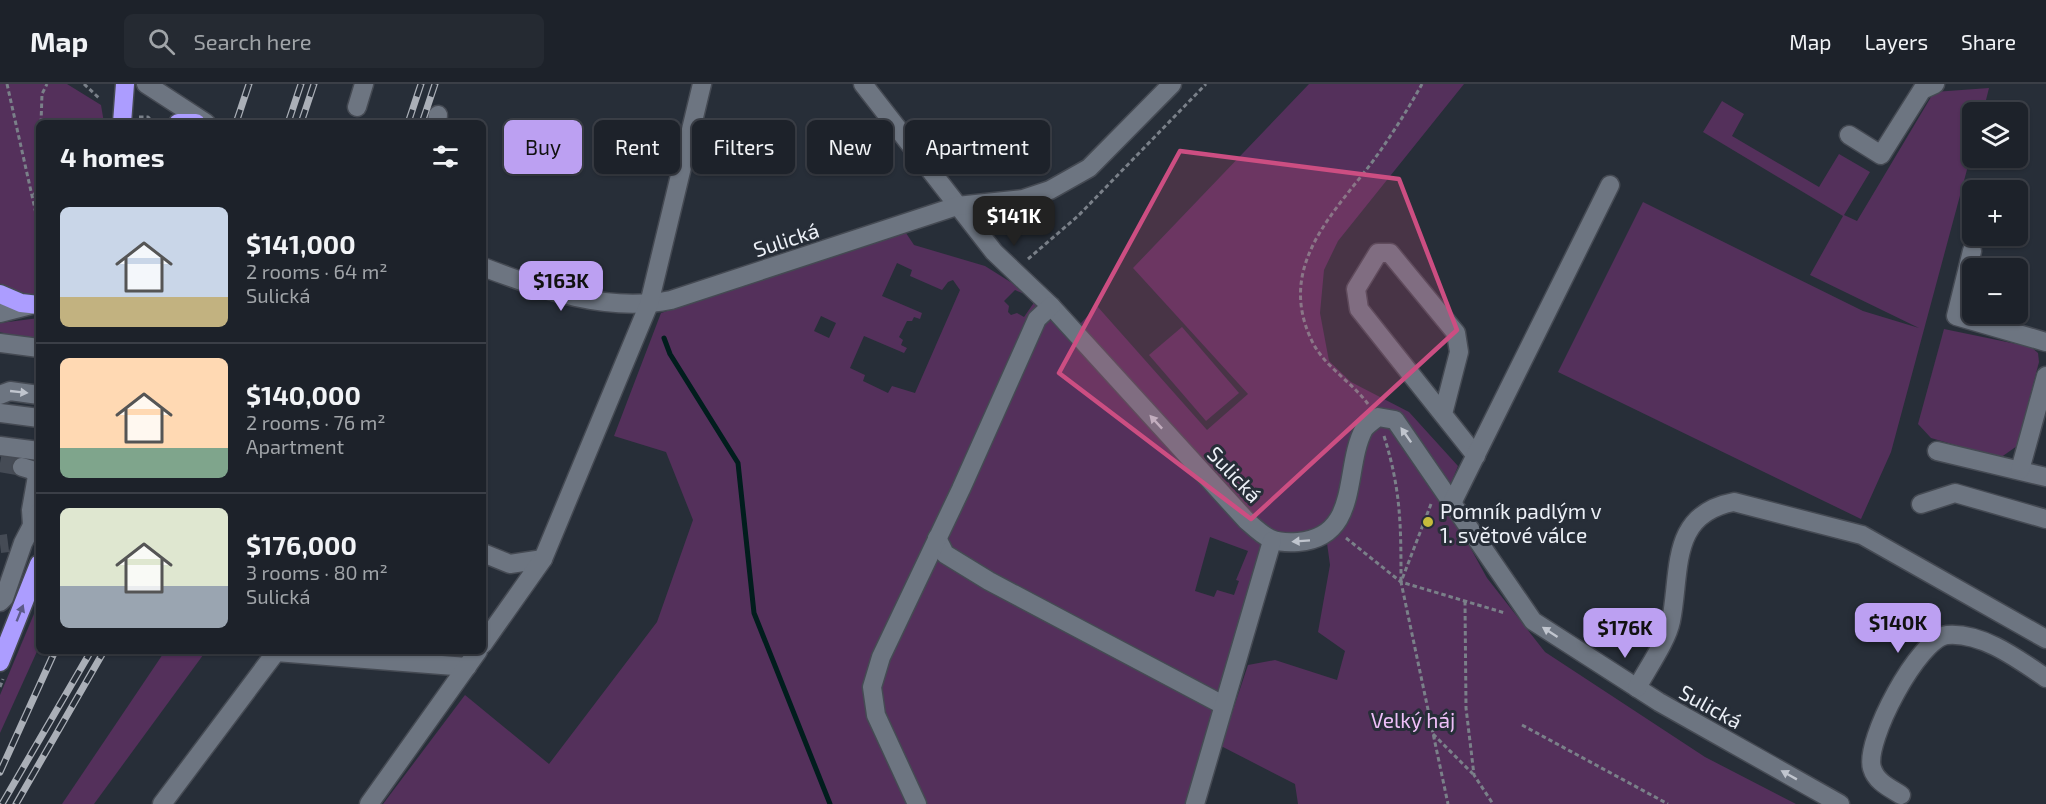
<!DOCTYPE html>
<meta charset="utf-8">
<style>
body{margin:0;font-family:"Exo 2",sans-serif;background:#252a32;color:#f1f3f6;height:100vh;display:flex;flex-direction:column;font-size:22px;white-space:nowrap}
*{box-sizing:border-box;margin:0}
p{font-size:20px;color:#a0a4a8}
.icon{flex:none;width:33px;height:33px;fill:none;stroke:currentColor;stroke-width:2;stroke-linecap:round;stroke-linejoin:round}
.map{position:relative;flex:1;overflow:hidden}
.panel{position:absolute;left:36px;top:36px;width:450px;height:534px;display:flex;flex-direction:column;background:#1d222a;border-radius:9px;box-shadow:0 2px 4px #0004,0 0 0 2px #3b3f47}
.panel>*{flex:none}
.hud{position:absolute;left:504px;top:36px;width:570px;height:54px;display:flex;gap:12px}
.tools{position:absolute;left:1962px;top:18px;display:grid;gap:12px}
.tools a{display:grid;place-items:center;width:66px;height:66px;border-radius:9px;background:#1d222a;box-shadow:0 2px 4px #0004,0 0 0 2px #3b3f47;font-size:30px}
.price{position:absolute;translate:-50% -51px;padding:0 14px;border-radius:12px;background:#bca0f2;color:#111;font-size:20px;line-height:39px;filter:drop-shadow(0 2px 3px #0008)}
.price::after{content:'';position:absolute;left:50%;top:36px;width:18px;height:14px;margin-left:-9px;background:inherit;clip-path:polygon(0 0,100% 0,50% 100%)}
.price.selected{background:#222;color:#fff}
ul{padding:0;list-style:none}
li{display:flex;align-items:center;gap:18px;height:150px;padding:0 24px}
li+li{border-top:2px solid #3b3f47}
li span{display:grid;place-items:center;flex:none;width:168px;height:120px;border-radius:9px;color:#555}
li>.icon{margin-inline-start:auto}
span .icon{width:72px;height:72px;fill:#fffc;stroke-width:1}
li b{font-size:26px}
h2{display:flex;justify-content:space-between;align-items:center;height:72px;padding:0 24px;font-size:26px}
.tag{padding:0 21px;border-radius:9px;background:#1d222a;box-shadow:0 2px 4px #0004,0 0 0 2px #3b3f47;font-size:21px;line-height:54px}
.tag.selected{background:#bca0f2;color:#111}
header{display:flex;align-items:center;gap:36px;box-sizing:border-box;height:84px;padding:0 30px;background:#1d222a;border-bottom:2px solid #3b3f47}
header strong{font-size:28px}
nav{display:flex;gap:33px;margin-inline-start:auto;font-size:21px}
.search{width:420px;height:54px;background:#252a32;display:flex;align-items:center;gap:15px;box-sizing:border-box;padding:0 21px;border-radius:9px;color:#a0a4a8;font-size:22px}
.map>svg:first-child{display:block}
.green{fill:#54305b;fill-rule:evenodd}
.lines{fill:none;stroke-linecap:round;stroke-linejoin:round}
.stream{stroke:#011d1d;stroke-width:5}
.minor-tunnel{stroke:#454b55;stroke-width:18;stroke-dasharray:18 9;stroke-linecap:butt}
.minor-casing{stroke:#454a53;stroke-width:21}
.highway-casing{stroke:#454a53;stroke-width:21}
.path{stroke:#7a8089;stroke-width:3;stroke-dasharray:4.5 3;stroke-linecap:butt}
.minor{stroke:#6d7581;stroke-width:18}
.highway{stroke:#ac9dff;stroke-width:18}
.rail-casing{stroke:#aaafb7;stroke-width:7}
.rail{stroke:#272e38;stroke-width:4.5;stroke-dasharray:14;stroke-linecap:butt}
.oneway{fill:#c0c5ce}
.oneway2{fill:#5c5a88}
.marked{fill:#cc4e82;fill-opacity:0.2;stroke:#cc4e82;stroke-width:4.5;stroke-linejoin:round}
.poi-dot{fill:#c6bc3c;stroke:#272e38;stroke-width:2}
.labels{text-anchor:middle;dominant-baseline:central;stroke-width:6;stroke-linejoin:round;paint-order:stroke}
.street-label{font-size:21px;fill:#ecf0f7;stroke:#272e38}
.poi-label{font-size:21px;fill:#ecf0f7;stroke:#272e38;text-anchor:start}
.park-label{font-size:21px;fill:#eebff8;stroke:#272e38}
</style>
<header>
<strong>Map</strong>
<div class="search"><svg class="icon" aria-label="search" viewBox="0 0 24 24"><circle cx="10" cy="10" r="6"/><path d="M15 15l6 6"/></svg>Search here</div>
<nav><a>Map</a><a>Layers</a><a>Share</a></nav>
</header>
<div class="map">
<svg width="2046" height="720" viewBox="0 0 2046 720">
<rect width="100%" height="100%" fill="#272e38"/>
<g class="green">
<path d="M0,0H67L101,21L104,39H39V214L29,213L0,201Z"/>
<path d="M1309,0H1464L1338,157L1324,186L1320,229L1329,277L1351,298L1409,328L1458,382L1444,416L1487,494L1545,568L1705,673L1796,720H1298L1295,700L1221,662L1248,581L1275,576L1337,596L1345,567L1318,548L1330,481L1327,459L1314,447L1286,452L1258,443L1080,240L1097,222L1207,346L1248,310L1133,184Z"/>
<path d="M1989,4L1983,28H1972V67L1891,368L1861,435L1558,288L1643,118L1863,227L1919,244L1810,191L1843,132L1703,48L1722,17L1744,30L1732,52L1819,103L1839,70L1870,88L1844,131L1857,137L1934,8Z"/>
<path d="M906,149L914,161L985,182L1025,207L1022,209L1015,206L1004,217L1009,222L1008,228L1011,231L1017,229L1024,233L1033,220V216L1053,233L1114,306L1264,464L1191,720H383L465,611L549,680L657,538L693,436L666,368L614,352L661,229ZM897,179L912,186L910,192L942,206L948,198L953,196L960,206L915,309L892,302L888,309L863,297L865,291L850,284L864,252L904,269L907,264L901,261L903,256L899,253L907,237H912L914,233L920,235L922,229L882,212ZM821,232L836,239L829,254L814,247ZM1210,453L1248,467L1236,496L1239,497L1234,511L1217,506L1214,513L1195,507Z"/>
<path d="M39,234V260L0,248V239Z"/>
<path d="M1182,243L1239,309L1206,337L1149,271Z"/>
<path d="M1944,245L2031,263L2038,269L2039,278L2017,362L2000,374L1931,354L1918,340Z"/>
<path d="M39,518V563L0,649V611Z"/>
<path d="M165,567H206L94,720H62Z"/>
</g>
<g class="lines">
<path class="stream" d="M664,254L670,270L738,379L754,529L830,720"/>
<g class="minor-tunnel">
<path d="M0,379L22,383"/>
<path d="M0,460L8,459"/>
</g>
<defs>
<g id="minor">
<path d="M146,0L206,39"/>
<path d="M863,0L994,168L1051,222L1246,436C1265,453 1271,460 1298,458C1361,453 1343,384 1364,345C1367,341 1374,336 1378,333L1395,336L1533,537L1659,618L1840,720"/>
<path d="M357,23L364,0"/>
<path d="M437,39L438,31"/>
<path d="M1849,51L1881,71L1922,6L1935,0"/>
<path d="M1972,167L1956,232L2046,258"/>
<path d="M483,183C543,206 607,229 671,216L957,122L1023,115L1050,106L1089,84L1172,0"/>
<path d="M0,229L31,221"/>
<path d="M0,259L39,264"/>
<path d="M0,311L10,307L39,311"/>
<path d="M0,329L39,334"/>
<path d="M1443,330L1459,268L1456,249L1390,169H1378L1356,205L1359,225L1476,372"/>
<path d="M0,362L39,367"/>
<path d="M1937,367L2046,393"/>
<path d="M22,383L32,386L37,392L31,426L32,441"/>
<path d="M2020,386L2046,292"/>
<path d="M1452,419L1610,101"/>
<path d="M1921,420L1955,409L2046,435"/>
<path d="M937,454L945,470L989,497L1223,621"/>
<path d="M483,469L510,480L543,475"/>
<path d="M0,518L4,514L23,459L39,428"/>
<path d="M483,560L543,475L649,220L702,0"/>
<path d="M1637,604C1647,585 1667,557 1671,537C1681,487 1669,430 1734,418L1862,451L2046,555"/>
<path d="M1901,711C1890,704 1876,698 1872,684C1864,657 1919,554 1947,551C1982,548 2018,575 2046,594"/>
<path d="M162,720L276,568L467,583"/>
<path d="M369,720L478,567"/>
<path d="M917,720L876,631L872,603L881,573L961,405L1025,262L1037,235L1051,222"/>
<path d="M1195,720L1272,457"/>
</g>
<g id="highway">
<path d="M122,39L125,0"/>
<path d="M178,39H196"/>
<path d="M0,210L21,219L39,221"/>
<path d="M0,578L39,480"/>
</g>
</defs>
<use href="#minor" class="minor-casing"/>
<use href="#highway" class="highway-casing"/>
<g class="path">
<path d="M7,0L39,143"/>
<path d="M84,0L99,14"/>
<path d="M139,33H148L153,39"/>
<path d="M41,39L42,10L47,0"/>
<path d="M34,111L38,104L39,75"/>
<path d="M1028,175L1078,132L1206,0"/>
<path d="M1368,320C1350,296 1323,282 1311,255C1277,182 1333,130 1373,77C1391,52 1407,27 1422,0"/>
<path d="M1384,352C1401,406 1401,442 1401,498"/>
<path d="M1431,420L1401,498L1448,720"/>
<path d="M1346,454L1401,498L1505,529"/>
<path d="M1465,517L1466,624L1474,691L1493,720"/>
<path d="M0,603L3,595"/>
<path d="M1522,641L1668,720"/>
<path d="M1433,650L1473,690"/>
</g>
<use href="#minor" class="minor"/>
<use href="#highway" class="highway"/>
<defs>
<g id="rail">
<path d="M236,39L249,0"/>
<path d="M288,39L301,0"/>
<path d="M301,39L314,0"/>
<path d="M408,39L421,0"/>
<path d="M422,39L435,0"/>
<path d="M0,688L55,567"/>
<path d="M2,720L91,567"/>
<path d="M16,720L104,567"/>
</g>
</defs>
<use href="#rail" class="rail-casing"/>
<use href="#rail" class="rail"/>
</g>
<defs><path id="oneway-solid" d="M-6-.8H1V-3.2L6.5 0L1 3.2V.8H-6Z" transform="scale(1.5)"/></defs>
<g class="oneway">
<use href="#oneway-solid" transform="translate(19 308) rotate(6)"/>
<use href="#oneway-solid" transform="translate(1156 338) rotate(-133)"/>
<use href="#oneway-solid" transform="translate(1406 351) rotate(-125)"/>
<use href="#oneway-solid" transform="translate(1301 457) rotate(176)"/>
<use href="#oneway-solid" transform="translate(1550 548) rotate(-147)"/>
<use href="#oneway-solid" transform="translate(1789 691) rotate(-151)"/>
</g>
<use class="oneway2" href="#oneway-solid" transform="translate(20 529) rotate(-68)"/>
<path class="marked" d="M1180,67L1399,95L1457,246L1251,435L1059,289Z"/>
<circle class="poi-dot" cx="1428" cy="438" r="6"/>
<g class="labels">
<g class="street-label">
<text transform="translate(786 155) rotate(-18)">Sulická</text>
<text transform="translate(1235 390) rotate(47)">Sulická</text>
<text transform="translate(1711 622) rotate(29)">Sulická</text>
</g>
<g class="poi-label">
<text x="1440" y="426">Pomník padlým v<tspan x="1440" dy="24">1. světové válce</tspan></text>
</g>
<g class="park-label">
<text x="1413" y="635">Velký háj</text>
</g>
</g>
</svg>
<div class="tools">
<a><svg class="icon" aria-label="layers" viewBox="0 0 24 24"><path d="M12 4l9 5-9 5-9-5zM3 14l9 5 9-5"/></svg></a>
<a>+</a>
<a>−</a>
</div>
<b class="price selected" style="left:1014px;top:163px">$141K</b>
<b class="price" style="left:561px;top:228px">$163K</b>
<b class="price" style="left:1898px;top:570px">$140K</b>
<b class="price" style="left:1625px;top:575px">$176K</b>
<div class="hud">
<a class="tag selected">Buy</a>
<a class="tag">Rent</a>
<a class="tag">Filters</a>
<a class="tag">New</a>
<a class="tag">Apartment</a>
</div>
<section class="panel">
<h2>4 homes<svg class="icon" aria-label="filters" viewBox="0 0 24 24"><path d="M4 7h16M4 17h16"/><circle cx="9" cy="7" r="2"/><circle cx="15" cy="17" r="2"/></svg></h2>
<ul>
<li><span style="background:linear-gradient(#c9d6e8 75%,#c2b280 0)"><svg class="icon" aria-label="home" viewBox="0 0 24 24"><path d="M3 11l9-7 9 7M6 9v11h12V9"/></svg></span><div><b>$141,000</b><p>2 rooms · 64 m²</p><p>Sulická</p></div></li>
<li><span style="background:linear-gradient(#ffd9b3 75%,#7fa58c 0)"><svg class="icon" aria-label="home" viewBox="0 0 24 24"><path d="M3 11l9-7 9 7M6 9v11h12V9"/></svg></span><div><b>$140,000</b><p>2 rooms · 76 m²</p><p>Apartment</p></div></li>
<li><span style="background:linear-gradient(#dfe7d0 65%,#9aa5b1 0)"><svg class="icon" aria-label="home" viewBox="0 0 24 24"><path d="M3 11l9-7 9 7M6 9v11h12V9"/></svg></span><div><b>$176,000</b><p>3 rooms · 80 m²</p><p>Sulická</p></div></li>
</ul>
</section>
</div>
